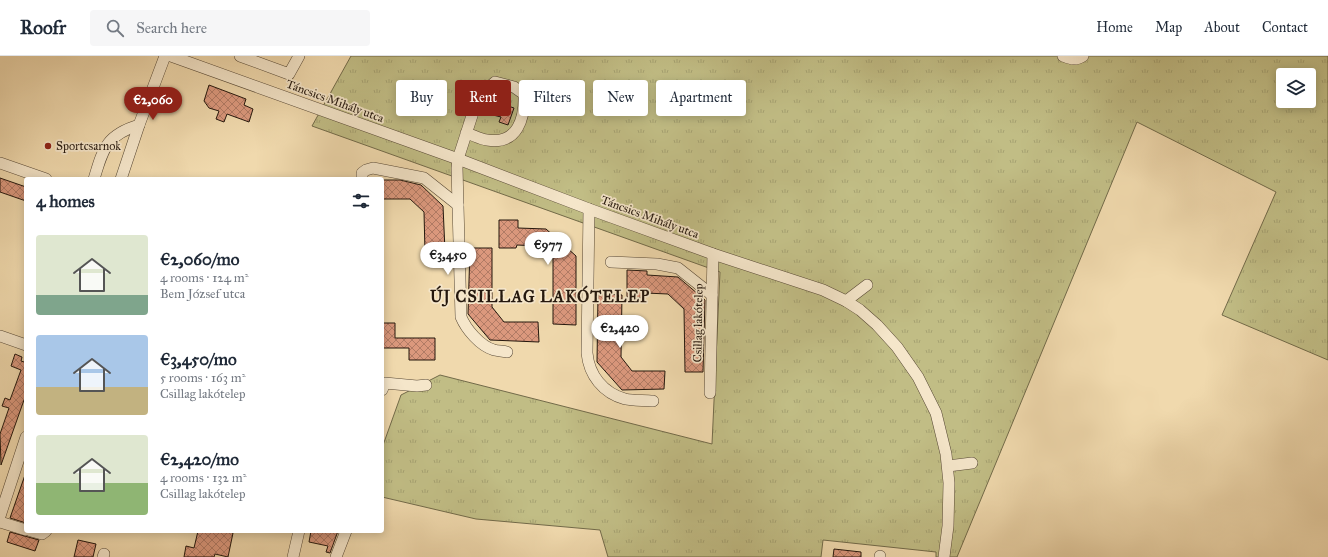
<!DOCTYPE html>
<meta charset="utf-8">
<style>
body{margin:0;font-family:"IM FELL Great Primer",serif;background:#f6f6f7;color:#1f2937;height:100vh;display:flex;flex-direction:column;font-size:15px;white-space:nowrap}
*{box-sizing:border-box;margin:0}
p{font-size:13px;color:#747a83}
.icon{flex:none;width:22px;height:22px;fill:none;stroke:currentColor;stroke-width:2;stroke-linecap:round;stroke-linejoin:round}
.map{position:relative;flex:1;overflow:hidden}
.sheet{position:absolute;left:24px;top:121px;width:360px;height:356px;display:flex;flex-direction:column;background:#fff;border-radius:4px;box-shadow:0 2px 10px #0003}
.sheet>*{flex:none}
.top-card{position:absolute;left:396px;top:24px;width:380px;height:36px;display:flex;gap:8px}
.fabs{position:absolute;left:1276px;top:12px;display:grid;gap:8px}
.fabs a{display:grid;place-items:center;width:40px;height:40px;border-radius:4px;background:#fff;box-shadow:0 2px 10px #0003;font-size:20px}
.price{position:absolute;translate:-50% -34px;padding:0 9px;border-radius:14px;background:#fff;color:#222;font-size:13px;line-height:26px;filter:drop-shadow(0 1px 2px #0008)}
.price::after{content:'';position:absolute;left:50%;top:24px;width:12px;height:9px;margin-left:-6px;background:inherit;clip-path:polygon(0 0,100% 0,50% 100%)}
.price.selected{background:#8f2418;color:#fff}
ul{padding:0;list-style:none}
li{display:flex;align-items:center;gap:12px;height:100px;padding:0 12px}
li span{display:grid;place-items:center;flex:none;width:112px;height:80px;border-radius:4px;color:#555}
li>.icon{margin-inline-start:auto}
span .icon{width:48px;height:48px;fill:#fffc;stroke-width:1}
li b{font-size:17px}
h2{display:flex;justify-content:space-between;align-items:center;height:48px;padding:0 12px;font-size:17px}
.chip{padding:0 14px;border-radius:4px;background:#fff;box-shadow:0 2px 10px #0003;font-size:14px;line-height:36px}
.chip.selected{background:#8f2418;color:#fff}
header{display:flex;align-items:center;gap:24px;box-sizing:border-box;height:56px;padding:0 20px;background:#fff;border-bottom:1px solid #e0e1e3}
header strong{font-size:19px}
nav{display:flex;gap:22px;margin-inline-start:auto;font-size:14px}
.search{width:280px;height:36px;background:#f6f6f7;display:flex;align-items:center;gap:10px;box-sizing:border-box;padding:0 14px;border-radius:4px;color:#747a83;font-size:15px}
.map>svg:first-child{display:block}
.grass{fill:url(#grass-tufts);stroke:#726a49;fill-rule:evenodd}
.building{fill:url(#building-cross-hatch);stroke:#24170d}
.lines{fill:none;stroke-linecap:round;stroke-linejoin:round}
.minor-casing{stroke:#574835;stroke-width:12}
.minor{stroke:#f5e6ca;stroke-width:11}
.poi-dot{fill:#8f2418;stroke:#f5e6ca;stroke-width:1.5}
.labels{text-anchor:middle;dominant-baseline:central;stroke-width:3.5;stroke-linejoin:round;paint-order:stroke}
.street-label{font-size:12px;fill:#24170d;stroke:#f5e6ca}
.poi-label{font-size:12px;fill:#24170d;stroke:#f5e6ca;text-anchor:start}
.district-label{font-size:16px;font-weight:bold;letter-spacing:1px;fill:#24170d;stroke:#f5e6ca}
</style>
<header>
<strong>Roofr</strong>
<div class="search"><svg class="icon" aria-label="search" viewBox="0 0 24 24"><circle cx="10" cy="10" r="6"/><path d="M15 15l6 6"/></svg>Search here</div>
<nav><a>Home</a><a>Map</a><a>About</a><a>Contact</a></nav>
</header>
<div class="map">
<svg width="1328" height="501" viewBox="0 0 1328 501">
<defs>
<pattern id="grass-tufts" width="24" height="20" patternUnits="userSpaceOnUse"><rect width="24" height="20" fill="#c1bd85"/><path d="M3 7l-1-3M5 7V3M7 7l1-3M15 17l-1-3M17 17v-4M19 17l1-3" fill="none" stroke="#a6a272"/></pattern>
<pattern id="building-cross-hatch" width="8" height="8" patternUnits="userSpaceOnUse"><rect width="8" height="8" fill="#db987d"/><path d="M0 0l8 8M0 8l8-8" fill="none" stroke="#b17b65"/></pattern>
</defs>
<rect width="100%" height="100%" fill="#f0d9ad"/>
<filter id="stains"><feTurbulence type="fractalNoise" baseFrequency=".005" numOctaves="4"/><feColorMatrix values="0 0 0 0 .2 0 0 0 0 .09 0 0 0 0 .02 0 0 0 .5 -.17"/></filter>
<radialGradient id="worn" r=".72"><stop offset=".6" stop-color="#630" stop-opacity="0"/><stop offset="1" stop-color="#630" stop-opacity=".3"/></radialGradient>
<path class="grass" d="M351,0H1328V304L1222,259L1276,136L1137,66L957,501H936V496L823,484L821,501H608L600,474L476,463L382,441V392L401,339L440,319L712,388L720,216L312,70ZM1283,19H1309V45H1283Z"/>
<g class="building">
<path d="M209,29L246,43L244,49L253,53L249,66L227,58L224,66L216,63L219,55L209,52L204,45Z"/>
<path d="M492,48L504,51L505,49L514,52L508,69L499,66L501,61L489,58Z"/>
<path d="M0,122L26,131V145L0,136Z"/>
<path d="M382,124H400L421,129L443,150L445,195L425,196L424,156L410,143H382Z"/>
<path d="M499,164H518V172L546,173L576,200V269L553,268V202L540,190L517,189L516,192H499Z"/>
<path d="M470,192H492V251L504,266H538L539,286L490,284L468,258Z"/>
<path d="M627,214L647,215V219L678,221L705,244L703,316H685L684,253L668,238L645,237L644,242L627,241Z"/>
<path d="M598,238L622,239L621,301L632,315H665L664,333L622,334L597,306Z"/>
<path d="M382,267H395V282H435V304H409V292H382Z"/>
<path d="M15,298L22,301L21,305L24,306L26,303V345L24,344L1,409L0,378L9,352L2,350L5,342L10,344L21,314L11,310Z"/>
<path d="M25,419H26V467L10,462Z"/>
<path d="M198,475H227L233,477L228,501L215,498L214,501H184L186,490L194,492Z"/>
<path d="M311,475H338L330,497L326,496L328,490L309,486Z"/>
<path d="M10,476L39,484L35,495L7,486Z"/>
<path d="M78,484L96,488L93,501H74Z"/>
<path d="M834,493L861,496V501H833Z"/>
</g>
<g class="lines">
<defs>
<g id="minor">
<path d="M171,0L458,103L589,153L713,198L823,234L846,245L860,254L877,269L897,291L918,321L936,357L946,398L949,427L948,470L944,501"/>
<path d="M240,0L289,18L299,0"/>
<path d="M1063,0C1071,3 1075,5 1083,0"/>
<path d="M466,77C473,79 480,83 487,84C518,89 525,62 524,38L514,31L495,26L478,41L458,103L457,112L461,261C466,273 480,290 494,294C498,295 503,295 507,296"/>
<path d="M0,107L46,123"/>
<path d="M94,123C103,93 106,79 139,69"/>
<path d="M121,123L139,69L165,0"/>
<path d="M362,123V117L366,114L373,112L424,122L458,149"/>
<path d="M589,153L587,297C589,319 603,337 625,343C634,345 644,344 653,345"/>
<path d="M611,206L657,208L678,212L712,239"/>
<path d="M846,245L867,229"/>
<path d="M0,280L26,289"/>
<path d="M382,334L385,327L417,330L426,329"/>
<path d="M710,337L713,198"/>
<path d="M948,410L972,407"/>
<path d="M0,460L26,381"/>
<path d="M0,466L26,474"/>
<path d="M31,475L42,478L46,475"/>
<path d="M103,501L104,498"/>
<path d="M293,501L299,475"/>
<path d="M336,501L346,475"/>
<path d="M880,501V500"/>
</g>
</defs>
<use href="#minor" class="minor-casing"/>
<use href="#minor" class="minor"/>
</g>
<circle class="poi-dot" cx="48" cy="90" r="4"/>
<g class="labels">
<g class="street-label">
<text transform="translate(335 45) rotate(20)">Táncsics Mihály utca</text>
<text transform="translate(650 161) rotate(20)">Táncsics Mihály utca</text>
<text transform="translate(698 267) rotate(-89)">Csillag lakótelep</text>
</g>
<g class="poi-label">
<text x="56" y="90">Sportcsarnok</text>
</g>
<g class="district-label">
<text x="540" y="240">ÚJ CSILLAG LAKÓTELEP</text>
</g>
</g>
<rect width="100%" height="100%" filter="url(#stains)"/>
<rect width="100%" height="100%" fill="url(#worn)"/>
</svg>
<div class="fabs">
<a><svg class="icon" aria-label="layers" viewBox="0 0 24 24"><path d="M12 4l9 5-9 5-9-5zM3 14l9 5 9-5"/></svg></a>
</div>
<b class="price selected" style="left:153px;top:65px">€2,060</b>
<b class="price" style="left:548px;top:210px">€977</b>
<b class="price" style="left:448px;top:220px">€3,450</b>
<b class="price" style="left:620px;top:293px">€2,420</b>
<div class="top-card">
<a class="chip">Buy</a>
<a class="chip selected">Rent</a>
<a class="chip">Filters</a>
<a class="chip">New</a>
<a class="chip">Apartment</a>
</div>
<section class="sheet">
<h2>4 homes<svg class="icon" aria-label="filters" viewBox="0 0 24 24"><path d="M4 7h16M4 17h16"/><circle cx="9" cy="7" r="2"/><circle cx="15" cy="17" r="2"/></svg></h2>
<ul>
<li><span style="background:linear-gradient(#dfe7d0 75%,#7fa58c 0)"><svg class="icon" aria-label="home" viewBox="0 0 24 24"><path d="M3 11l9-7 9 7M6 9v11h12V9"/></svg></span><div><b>€2,060/mo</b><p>4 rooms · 124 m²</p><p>Bem József utca</p></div></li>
<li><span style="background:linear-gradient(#a9c7e8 65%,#c2b280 0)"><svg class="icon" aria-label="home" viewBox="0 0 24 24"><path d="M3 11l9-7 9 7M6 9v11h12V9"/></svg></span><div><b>€3,450/mo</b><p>5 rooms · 163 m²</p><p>Csillag lakótelep</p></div></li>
<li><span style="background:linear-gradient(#dfe7d0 60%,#8fb573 0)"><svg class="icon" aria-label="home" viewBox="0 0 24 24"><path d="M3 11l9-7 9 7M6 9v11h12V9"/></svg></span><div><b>€2,420/mo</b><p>4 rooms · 132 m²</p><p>Csillag lakótelep</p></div></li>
</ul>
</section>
</div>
